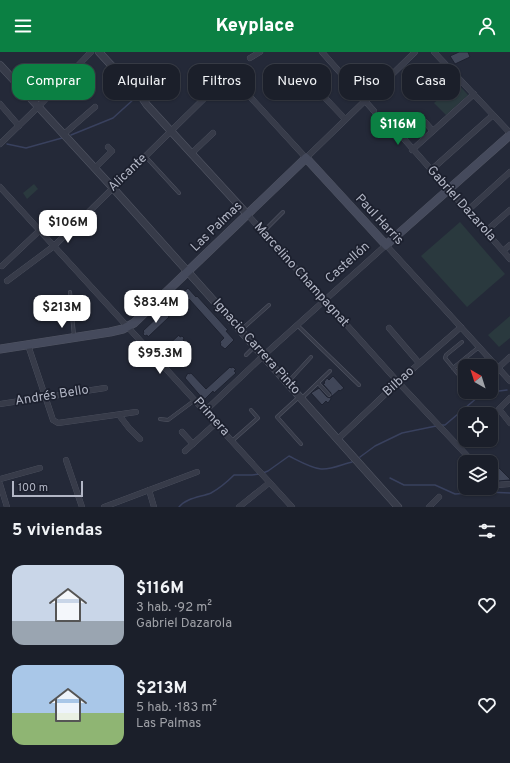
<!DOCTYPE html>
<html lang="es">
<meta charset="utf-8">
<style>
body{margin:0;font-family:Overpass,sans-serif;background:#282c36;color:#f1f3f6;height:100vh;display:flex;flex-direction:column;font-size:15px;white-space:nowrap}
*{box-sizing:border-box;margin:0}
p{font-size:13px;color:#a0a2a8}
.icon{flex:none;width:22px;height:22px;fill:none;stroke:currentColor;stroke-width:2;stroke-linecap:round;stroke-linejoin:round}
.map{position:relative;height:455px;overflow:hidden}
.drawer{display:flex;flex-direction:column;background:#1b1f2a;flex:1}
.drawer>*{flex:none}
.top-card{position:absolute;left:12px;top:12px;width:486px;height:36px;display:flex;gap:8px}
.needle{width:26px;rotate:321deg}
.tools{position:absolute;left:458px;top:307px;display:grid;gap:8px}
.tools a{display:grid;place-items:center;width:40px;height:40px;border-radius:8px;background:#1b1f2a;box-shadow:0 1px 3px #0004,0 0 0 1px #393d47;font-size:20px}
.scale{position:absolute;left:12px;bottom:10px;width:71px;box-sizing:border-box;padding-left:4px;border:2px solid #b2b6c5;border-top:0;font-size:11px;line-height:14px;white-space:nowrap;color:#b2b6c5;-webkit-text-stroke:3px #1c202e;paint-order:stroke}
.price{position:absolute;translate:-50% -34px;padding:0 9px;border-radius:8px;background:#fff;color:#222;font-size:13px;line-height:26px;filter:drop-shadow(0 1px 2px #0008)}
.price::after{content:'';position:absolute;left:50%;top:24px;width:12px;height:9px;margin-left:-6px;background:inherit;clip-path:polygon(0 0,100% 0,50% 100%)}
.price.active{background:#0b8043;color:#fff}
ul{padding:0;list-style:none}
li{display:flex;align-items:center;gap:12px;height:100px;padding:0 12px}
li span{display:grid;place-items:center;flex:none;width:112px;height:80px;border-radius:12px;color:#555}
li>.icon{margin-inline-start:auto}
span .icon{width:48px;height:48px;fill:#fffc;stroke-width:1}
li b{font-size:17px}
h2{display:flex;justify-content:space-between;align-items:center;height:48px;padding:0 12px;font-size:17px}
.chip{padding:0 14px;border-radius:12px;background:#1b1f2a;box-shadow:0 1px 3px #0004,0 0 0 1px #393d47;font-size:14px;line-height:36px}
.chip.active{background:#0b8043;color:#fff}
header{display:flex;justify-content:space-between;align-items:center;height:52px;padding:0 12px;background:#0b8043;color:#fff;font-size:18px;font-weight:800}
.map>svg:first-child{display:block}
.green{fill:#2a393e}
.lines{fill:none;stroke-linecap:round;stroke-linejoin:round}
.stream{stroke:#39415e;stroke-width:1.5}
.building{fill:#404658;stroke:#1e2230}
.service-casing{stroke:#525664;stroke-width:4}
.minor-casing{stroke:#525664;stroke-width:6}
.tertiary-casing{stroke:#525664;stroke-width:8}
.secondary-casing{stroke:#525664;stroke-width:9}
.service{stroke:#373b49;stroke-width:3}
.minor{stroke:#373b49;stroke-width:5.5}
.tertiary{stroke:#373b49;stroke-width:7}
.secondary{stroke:#454a5c;stroke-width:8}
.labels{text-anchor:middle;dominant-baseline:central;stroke-width:3.5;stroke-linejoin:round;paint-order:stroke}
.street-label{font-size:13px;fill:#b2b6c5;stroke:#1c202e}
</style>
<header><svg class="icon" aria-label="menu" viewBox="0 0 24 24"><path d="M4 6h16M4 12h16M4 18h16"/></svg>Keyplace<svg class="icon" aria-label="person" viewBox="0 0 24 24"><circle cx="12" cy="8" r="4"/><path d="M4 21q1-7 8-7t8 7"/></svg></header>
<div class="map">
<svg width="510" height="455" viewBox="0 0 510 455">
<rect width="100%" height="100%" fill="#242938"/>
<g class="green">
<path d="M457,31L468,43L446,63L434,51Z"/>
<path d="M34,132L38,137L27,147L23,141Z"/>
<path d="M460,170L505,222L467,255L421,204Z"/>
<path d="M510,264V286L499,295L488,283Z"/>
</g>
<g class="lines">
<g class="stream">
<path d="M71,83L113,66L134,47"/>
<path d="M7,92L26,96L62,86"/>
<path d="M491,340L507,338"/>
<path d="M442,373H445L478,345L491,340"/>
<path d="M360,405L375,394L402,381L436,374"/>
<path d="M263,421L268,419L289,404C299,409 311,416 321,417C331,418 343,412 352,410"/>
<path d="M390,426L404,433H435L455,442L487,440L510,441"/>
<path d="M179,455C186,446 201,445 211,441C220,436 227,430 234,423H252L259,422"/>
</g>
</g>
<g class="building">
<path d="M459,0H468L470,5L455,12L450,4Z"/>
<path d="M188,236L196,245L197,244L228,278L226,279L234,288L225,297L220,293L221,292L220,290L224,286L189,247L184,251L183,249L181,250L179,247L180,246L178,245Z"/>
<path d="M164,259L165,261L167,259L169,262L168,264L169,265L148,285L147,283L145,284L143,282L144,280L143,279Z"/>
<path d="M179,283L180,285L182,284L184,286L183,288L184,289L175,298L173,296L164,305L156,295L158,294L157,293L159,290L161,292L162,290L166,295Z"/>
<path d="M230,315L231,316L233,315L236,318L234,319L236,321L214,341L213,339L204,348L185,326L188,321L189,322L191,321L206,337Z"/>
<path d="M333,324L344,336L340,339L339,338L331,345V341L323,332L325,331L324,330L327,326L329,328Z"/>
<path d="M319,336L327,345L331,346V347L328,351L326,349L322,353L311,341Z"/>
<path d="M491,408L510,427V428L498,429L491,424Z"/>
</g>
<g class="lines">
<defs>
<g id="service">
<path d="M145,104L179,141"/>
<path d="M263,180L283,160"/>
<path d="M70,240L74,284"/>
<path d="M164,244L169,249"/>
<path d="M297,273L359,333"/>
<path d="M241,278L269,253"/>
<path d="M462,290L446,303L445,306L463,328"/>
<path d="M246,303L254,295"/>
<path d="M453,316L479,295"/>
<path d="M288,330L311,305"/>
<path d="M318,331L329,343"/>
<path d="M300,344L277,365L301,392"/>
<path d="M302,346L330,319"/>
<path d="M160,367L168,368L195,348"/>
<path d="M232,389L258,366L251,358"/>
</g>
<g id="minor">
<path d="M322,0L374,59"/>
<path d="M434,0L510,81"/>
<path d="M250,6L260,0"/>
<path d="M310,30L345,67"/>
<path d="M0,52L19,74"/>
<path d="M425,70L433,79"/>
<path d="M397,79L510,207"/>
<path d="M64,82L95,55"/>
<path d="M0,92L39,54L91,0"/>
<path d="M412,98L474,42"/>
<path d="M192,101L213,81"/>
<path d="M95,116L112,99L108,95"/>
<path d="M431,118L493,63"/>
<path d="M0,135L292,455"/>
<path d="M467,159L510,120"/>
<path d="M247,162L398,330L473,410"/>
<path d="M486,179L510,158"/>
<path d="M503,199L510,193"/>
<path d="M2,214L40,178"/>
<path d="M7,229L54,194L224,27C232,25 237,32 242,36L306,106L415,0"/>
<path d="M389,276L419,311"/>
<path d="M28,293L53,368L58,371L136,360"/>
<path d="M498,316L510,305"/>
<path d="M510,346L499,357L510,371"/>
<path d="M0,352L105,336"/>
<path d="M205,359L264,303L386,193L510,329"/>
<path d="M119,363L129,376L140,387"/>
<path d="M182,380L193,392"/>
<path d="M338,387L398,330L461,275"/>
<path d="M185,399L216,371"/>
<path d="M66,408L82,455"/>
<path d="M464,421L465,420"/>
<path d="M0,427L40,416"/>
<path d="M491,428L496,433L510,432"/>
<path d="M0,432L7,455"/>
<path d="M149,438L154,455"/>
<path d="M104,455L197,420"/>
<path d="M239,455L269,431"/>
<path d="M429,455L439,445"/>
</g>
<g id="tertiary">
<path d="M99,0L111,13L132,31L147,53L247,162"/>
<path d="M0,13L113,136L398,455"/>
</g>
<path id="secondary" d="M0,297L110,280L123,277L134,271L306,106L386,193L510,83"/>
</defs>
<use href="#service" class="service-casing"/>
<use href="#minor" class="minor-casing"/>
<use href="#tertiary" class="tertiary-casing"/>
<use href="#secondary" class="secondary-casing"/>
<use href="#service" class="service"/>
<use href="#minor" class="minor"/>
<use href="#tertiary" class="tertiary"/>
<use href="#secondary" class="secondary"/>
</g>
<g class="labels">
<g class="street-label">
<text transform="translate(128 121) rotate(-44)">Alicante</text>
<text transform="translate(461 152) rotate(48)">Gabriel Dazarola</text>
<text transform="translate(379 168) rotate(47)">Paul Harris</text>
<text transform="translate(217 175) rotate(-44)">Las Palmas</text>
<text transform="translate(348 211) rotate(-42)">Castellón</text>
<text transform="translate(301 223) rotate(48)">Marcelino Champagnat</text>
<text transform="translate(256 295) rotate(48)">Ignacio Carrera Pinto</text>
<text transform="translate(399 330) rotate(-42)">Bilbao</text>
<text transform="translate(52 344) rotate(-9)">Andrés Bello</text>
<text transform="translate(211 365) rotate(48)">Primera</text>
</g>
</g>
</svg>
<div class="tools">
<a><svg class="needle" viewBox="-14 -14 28 28"><path d="M0-13l5 13h-10z" fill="#e53935"/><path d="M0 13l5-13h-10z" fill="#a0a2a8"/></svg></a>
<a><svg class="icon" aria-label="locate" viewBox="0 0 24 24"><circle cx="12" cy="12" r="6"/><path d="M12 2v4M12 18v4M2 12h4M18 12h4"/></svg></a>
<a><svg class="icon" aria-label="layers" viewBox="0 0 24 24"><path d="M12 4l9 5-9 5-9-5zM3 14l9 5 9-5"/></svg></a>
</div>
<div class="scale">100 m</div>
<b class="price active" style="left:398px;top:94px">$116M</b>
<b class="price" style="left:68px;top:192px">$106M</b>
<b class="price" style="left:156px;top:272px">$83.4M</b>
<b class="price" style="left:62px;top:277px">$213M</b>
<b class="price" style="left:160px;top:323px">$95.3M</b>
<div class="top-card">
<a class="chip active">Comprar</a>
<a class="chip">Alquilar</a>
<a class="chip">Filtros</a>
<a class="chip">Nuevo</a>
<a class="chip">Piso</a>
<a class="chip">Casa</a>
</div>
</div>
<section class="drawer">
<h2>5 viviendas<svg class="icon" aria-label="filters" viewBox="0 0 24 24"><path d="M4 7h16M4 17h16"/><circle cx="9" cy="7" r="2"/><circle cx="15" cy="17" r="2"/></svg></h2>
<ul>
<li><span style="background:linear-gradient(#c9d6e8 70%,#9aa5b1 0)"><svg class="icon" aria-label="home" viewBox="0 0 24 24"><path d="M3 11l9-7 9 7M6 9v11h12V9"/></svg></span><div><b>$116M</b><p>3 hab. · 92 m²</p><p>Gabriel Dazarola</p></div><svg class="icon" aria-label="heart" viewBox="0 0 24 24"><path d="M12 20l-8-8c-3-5 5-10 8-4 3-6 11-1 8 4z"/></svg></li>
<li><span style="background:linear-gradient(#a9c7e8 60%,#8fb573 0)"><svg class="icon" aria-label="home" viewBox="0 0 24 24"><path d="M3 11l9-7 9 7M6 9v11h12V9"/></svg></span><div><b>$213M</b><p>5 hab. · 183 m²</p><p>Las Palmas</p></div><svg class="icon" aria-label="heart" viewBox="0 0 24 24"><path d="M12 20l-8-8c-3-5 5-10 8-4 3-6 11-1 8 4z"/></svg></li>
</ul>
</section>
